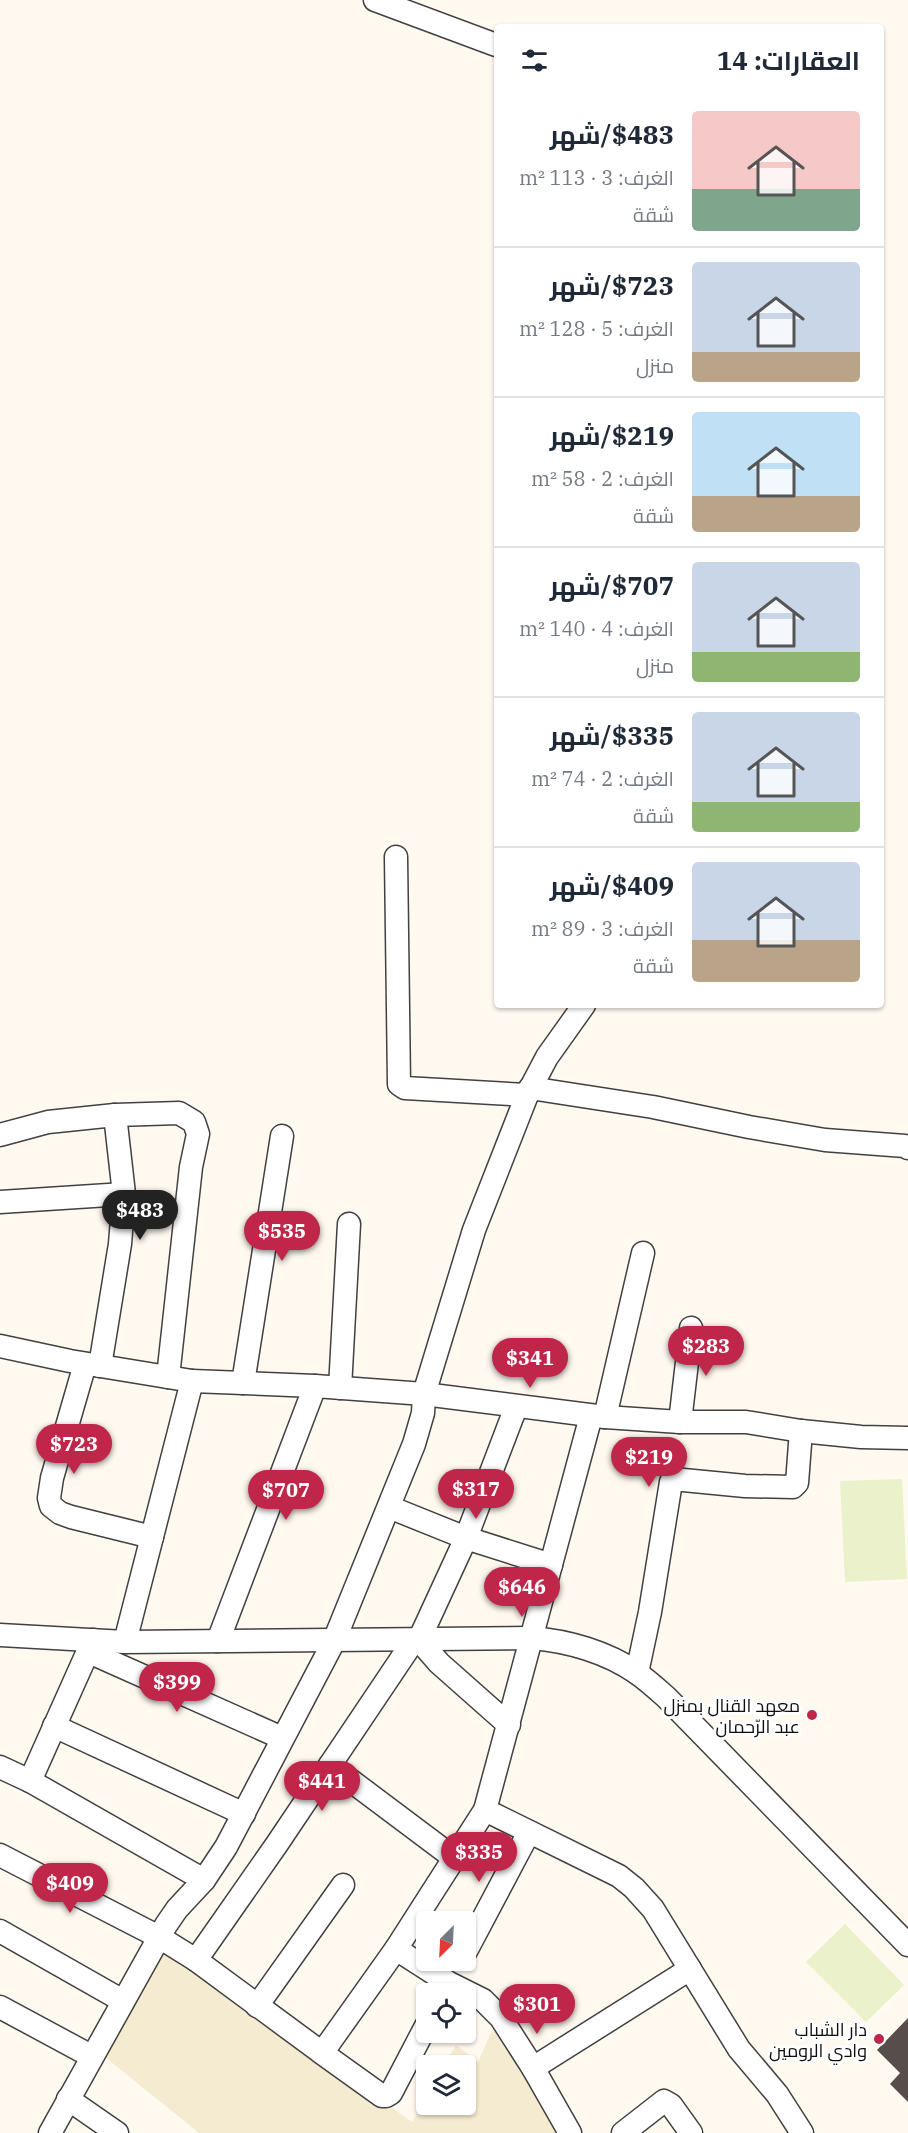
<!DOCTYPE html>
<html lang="ar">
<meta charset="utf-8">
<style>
body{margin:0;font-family:"IBM Plex Serif",Cairo,serif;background:#f2f2f3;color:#1f2937;direction:rtl;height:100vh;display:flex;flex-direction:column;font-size:22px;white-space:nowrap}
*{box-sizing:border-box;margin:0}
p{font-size:20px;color:#747a83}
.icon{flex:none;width:33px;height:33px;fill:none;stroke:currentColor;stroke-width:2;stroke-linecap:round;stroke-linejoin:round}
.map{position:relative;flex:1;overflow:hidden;direction:ltr}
.details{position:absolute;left:494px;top:24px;width:390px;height:984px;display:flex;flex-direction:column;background:#fff;border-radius:6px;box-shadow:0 2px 4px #0004;direction:rtl}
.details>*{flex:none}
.needle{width:39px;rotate:204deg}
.tools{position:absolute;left:416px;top:1911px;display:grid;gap:12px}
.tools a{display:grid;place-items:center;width:60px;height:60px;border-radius:6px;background:#fff;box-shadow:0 2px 4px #0004;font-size:30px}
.price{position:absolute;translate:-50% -51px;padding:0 14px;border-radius:21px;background:#bf2649;color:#fff;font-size:20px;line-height:39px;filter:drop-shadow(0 2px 3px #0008)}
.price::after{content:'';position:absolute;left:50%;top:36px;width:18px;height:14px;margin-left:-9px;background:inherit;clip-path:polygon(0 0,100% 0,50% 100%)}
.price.on{background:#222;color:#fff}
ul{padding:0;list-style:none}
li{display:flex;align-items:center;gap:18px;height:150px;padding:0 24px}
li+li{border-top:2px solid #e0e1e3}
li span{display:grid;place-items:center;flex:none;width:168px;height:120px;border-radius:6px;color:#555}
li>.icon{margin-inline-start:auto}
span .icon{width:72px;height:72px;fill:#fffc;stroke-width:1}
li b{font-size:26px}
h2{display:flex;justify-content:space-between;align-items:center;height:72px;padding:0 24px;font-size:26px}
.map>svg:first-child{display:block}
.farmland{fill:#f5ebd0}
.pitch{fill:#ebf1cb}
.building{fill:#574d4b}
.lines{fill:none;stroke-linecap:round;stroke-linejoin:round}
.minor-casing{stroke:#414141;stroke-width:25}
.minor{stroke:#fff;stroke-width:22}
.poi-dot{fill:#bf2649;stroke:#fff;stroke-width:2}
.labels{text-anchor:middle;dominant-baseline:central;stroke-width:6;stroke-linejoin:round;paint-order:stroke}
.poi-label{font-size:18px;fill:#0e0e0e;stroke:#fff;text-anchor:end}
</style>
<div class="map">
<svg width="908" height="2133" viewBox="0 0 908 2133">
<rect width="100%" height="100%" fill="#fff9f0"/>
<path class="farmland" d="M164,1945L412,2122L426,2098V2104H465V2066L444,2065L456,2045L478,2062L495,2024L563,2133H199L105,2057Z"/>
<g class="pitch">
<path d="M902,1479L907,1579L845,1582L840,1481Z"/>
<path d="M845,1924L904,1985L866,2022L806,1962Z"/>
</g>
<path class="building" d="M908,2018V2102L890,2084L900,2073L877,2050Z"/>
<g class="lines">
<defs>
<g id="minor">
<path d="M375,0L496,45"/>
<path d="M396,857L399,1084L405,1088L527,1095"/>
<path d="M584,1005L547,1057L527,1095L474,1230L424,1394L605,1417L680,1422H746L801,1431L861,1437L908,1438"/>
<path d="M530,1088L653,1107L749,1127L825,1140L905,1146L908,1148"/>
<path d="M0,1135L48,1122L115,1115L179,1113L194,1122L198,1134L191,1167L168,1377"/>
<path d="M0,1202L124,1194"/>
<path d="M0,1346L70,1361L192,1381L315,1386L424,1394L423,1413L414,1444L334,1641L226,1847L204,1880L177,1909L166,1925L50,2133"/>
<path d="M85,1364L52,1478L49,1498L51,1506L60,1513L71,1517L152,1537"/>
<path d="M100,1366L120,1244L124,1194L115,1115"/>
<path d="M243,1383L282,1136"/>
<path d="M340,1388L349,1224"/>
<path d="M605,1417L643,1253"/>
<path d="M680,1422L691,1328"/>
<path d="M389,1507L466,1538L551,1565"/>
<path d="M0,1635L125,1642L532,1638C568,1641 607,1652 637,1673C647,1680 657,1689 666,1697L908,1945"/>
<path d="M218,1641L315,1386"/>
<path d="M125,1642L192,1381"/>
<path d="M89,1652L282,1738"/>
<path d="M637,1673L650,1612L671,1482L673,1479L745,1486L793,1487L797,1483L801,1431"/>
<path d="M509,1725L439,1663L419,1640L466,1538L516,1407"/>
<path d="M54,1726L244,1814"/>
<path d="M330,1765L454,1858"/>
<path d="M0,1767L30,1781L204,1880"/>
<path d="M30,1781L93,1640"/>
<path d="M485,1810L619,1876L634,1888L653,1909L739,2049L777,2094L802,2133"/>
<path d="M0,1855L159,1937L196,1960L322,2053L396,1949L485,1810L591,1416"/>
<path d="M0,1931L123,2001"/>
<path d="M396,1949L449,1983L483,2000L501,2018L533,2068L690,1969"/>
<path d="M465,1953L529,1832"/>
<path d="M196,1960L277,1844L414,1640"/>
<path d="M257,2006L343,1885"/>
<path d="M0,2007L91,2056"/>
<path d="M322,2053L382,2096H386L391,2093L426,2026"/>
<path d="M533,2068L570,2133"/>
<path d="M68,2099L117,2133"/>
<path d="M623,2133L664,2101L671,2105L691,2133"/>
</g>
</defs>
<use href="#minor" class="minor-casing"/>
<use href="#minor" class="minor"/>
</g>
<g class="poi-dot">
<circle cx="812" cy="1715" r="6"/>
<circle cx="879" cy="2039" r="6"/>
</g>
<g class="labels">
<g class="poi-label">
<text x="800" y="1705">معهد القنال بمنزل<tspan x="800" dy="21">عبد الرّحمان</tspan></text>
<text x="867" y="2029">دار الشباب<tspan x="867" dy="21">وادي الرومين</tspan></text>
</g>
</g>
</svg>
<div class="tools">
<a><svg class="needle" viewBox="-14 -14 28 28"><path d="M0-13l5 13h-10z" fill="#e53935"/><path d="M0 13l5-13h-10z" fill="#747a83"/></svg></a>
<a><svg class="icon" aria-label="locate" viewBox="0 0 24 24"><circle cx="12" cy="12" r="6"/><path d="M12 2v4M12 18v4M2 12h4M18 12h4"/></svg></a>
<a><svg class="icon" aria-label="layers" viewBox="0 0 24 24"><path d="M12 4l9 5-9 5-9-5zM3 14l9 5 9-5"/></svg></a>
</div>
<b class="price on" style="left:140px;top:1241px">$483</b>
<b class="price" style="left:282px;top:1262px">$535</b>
<b class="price" style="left:706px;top:1377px">$283</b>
<b class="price" style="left:530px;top:1389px">$341</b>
<b class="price" style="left:74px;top:1475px">$723</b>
<b class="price" style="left:649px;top:1488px">$219</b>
<b class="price" style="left:476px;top:1520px">$317</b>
<b class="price" style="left:286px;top:1521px">$707</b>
<b class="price" style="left:522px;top:1618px">$646</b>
<b class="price" style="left:177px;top:1713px">$399</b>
<b class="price" style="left:322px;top:1812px">$441</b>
<b class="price" style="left:479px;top:1883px">$335</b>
<b class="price" style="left:70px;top:1914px">$409</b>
<b class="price" style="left:537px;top:2035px">$301</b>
<section class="details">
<h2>العقارات: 14<svg class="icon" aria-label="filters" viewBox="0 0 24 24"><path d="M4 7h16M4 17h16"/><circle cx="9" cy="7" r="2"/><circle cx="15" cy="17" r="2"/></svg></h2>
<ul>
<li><span style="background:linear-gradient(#f6c9c9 65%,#7fa58c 0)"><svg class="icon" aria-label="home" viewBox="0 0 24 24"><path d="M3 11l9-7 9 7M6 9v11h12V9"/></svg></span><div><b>$483/شهر</b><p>الغرف: 3 · 113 m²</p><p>شقة</p></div></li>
<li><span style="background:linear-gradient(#c9d6e8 75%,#b9a48a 0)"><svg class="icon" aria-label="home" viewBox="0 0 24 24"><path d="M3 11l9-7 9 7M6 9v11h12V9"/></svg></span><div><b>$723/شهر</b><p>الغرف: 5 · 128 m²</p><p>منزل</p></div></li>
<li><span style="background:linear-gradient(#bfe0f5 70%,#b9a48a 0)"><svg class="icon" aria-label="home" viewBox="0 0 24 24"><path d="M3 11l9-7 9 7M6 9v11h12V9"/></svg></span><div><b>$219/شهر</b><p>الغرف: 2 · 58 m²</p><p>شقة</p></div></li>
<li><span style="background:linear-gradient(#c9d6e8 75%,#8fb573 0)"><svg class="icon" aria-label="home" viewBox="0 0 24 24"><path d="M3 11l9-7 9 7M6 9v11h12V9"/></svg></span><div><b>$707/شهر</b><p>الغرف: 4 · 140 m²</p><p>منزل</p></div></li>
<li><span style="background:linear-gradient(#c9d6e8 75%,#8fb573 0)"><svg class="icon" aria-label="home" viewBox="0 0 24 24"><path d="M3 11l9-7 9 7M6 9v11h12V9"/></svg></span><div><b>$335/شهر</b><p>الغرف: 2 · 74 m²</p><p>شقة</p></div></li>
<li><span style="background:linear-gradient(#c9d6e8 65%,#b9a48a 0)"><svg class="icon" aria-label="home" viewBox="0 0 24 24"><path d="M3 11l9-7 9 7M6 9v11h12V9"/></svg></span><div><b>$409/شهر</b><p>الغرف: 3 · 89 m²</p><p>شقة</p></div></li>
</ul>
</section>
</div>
